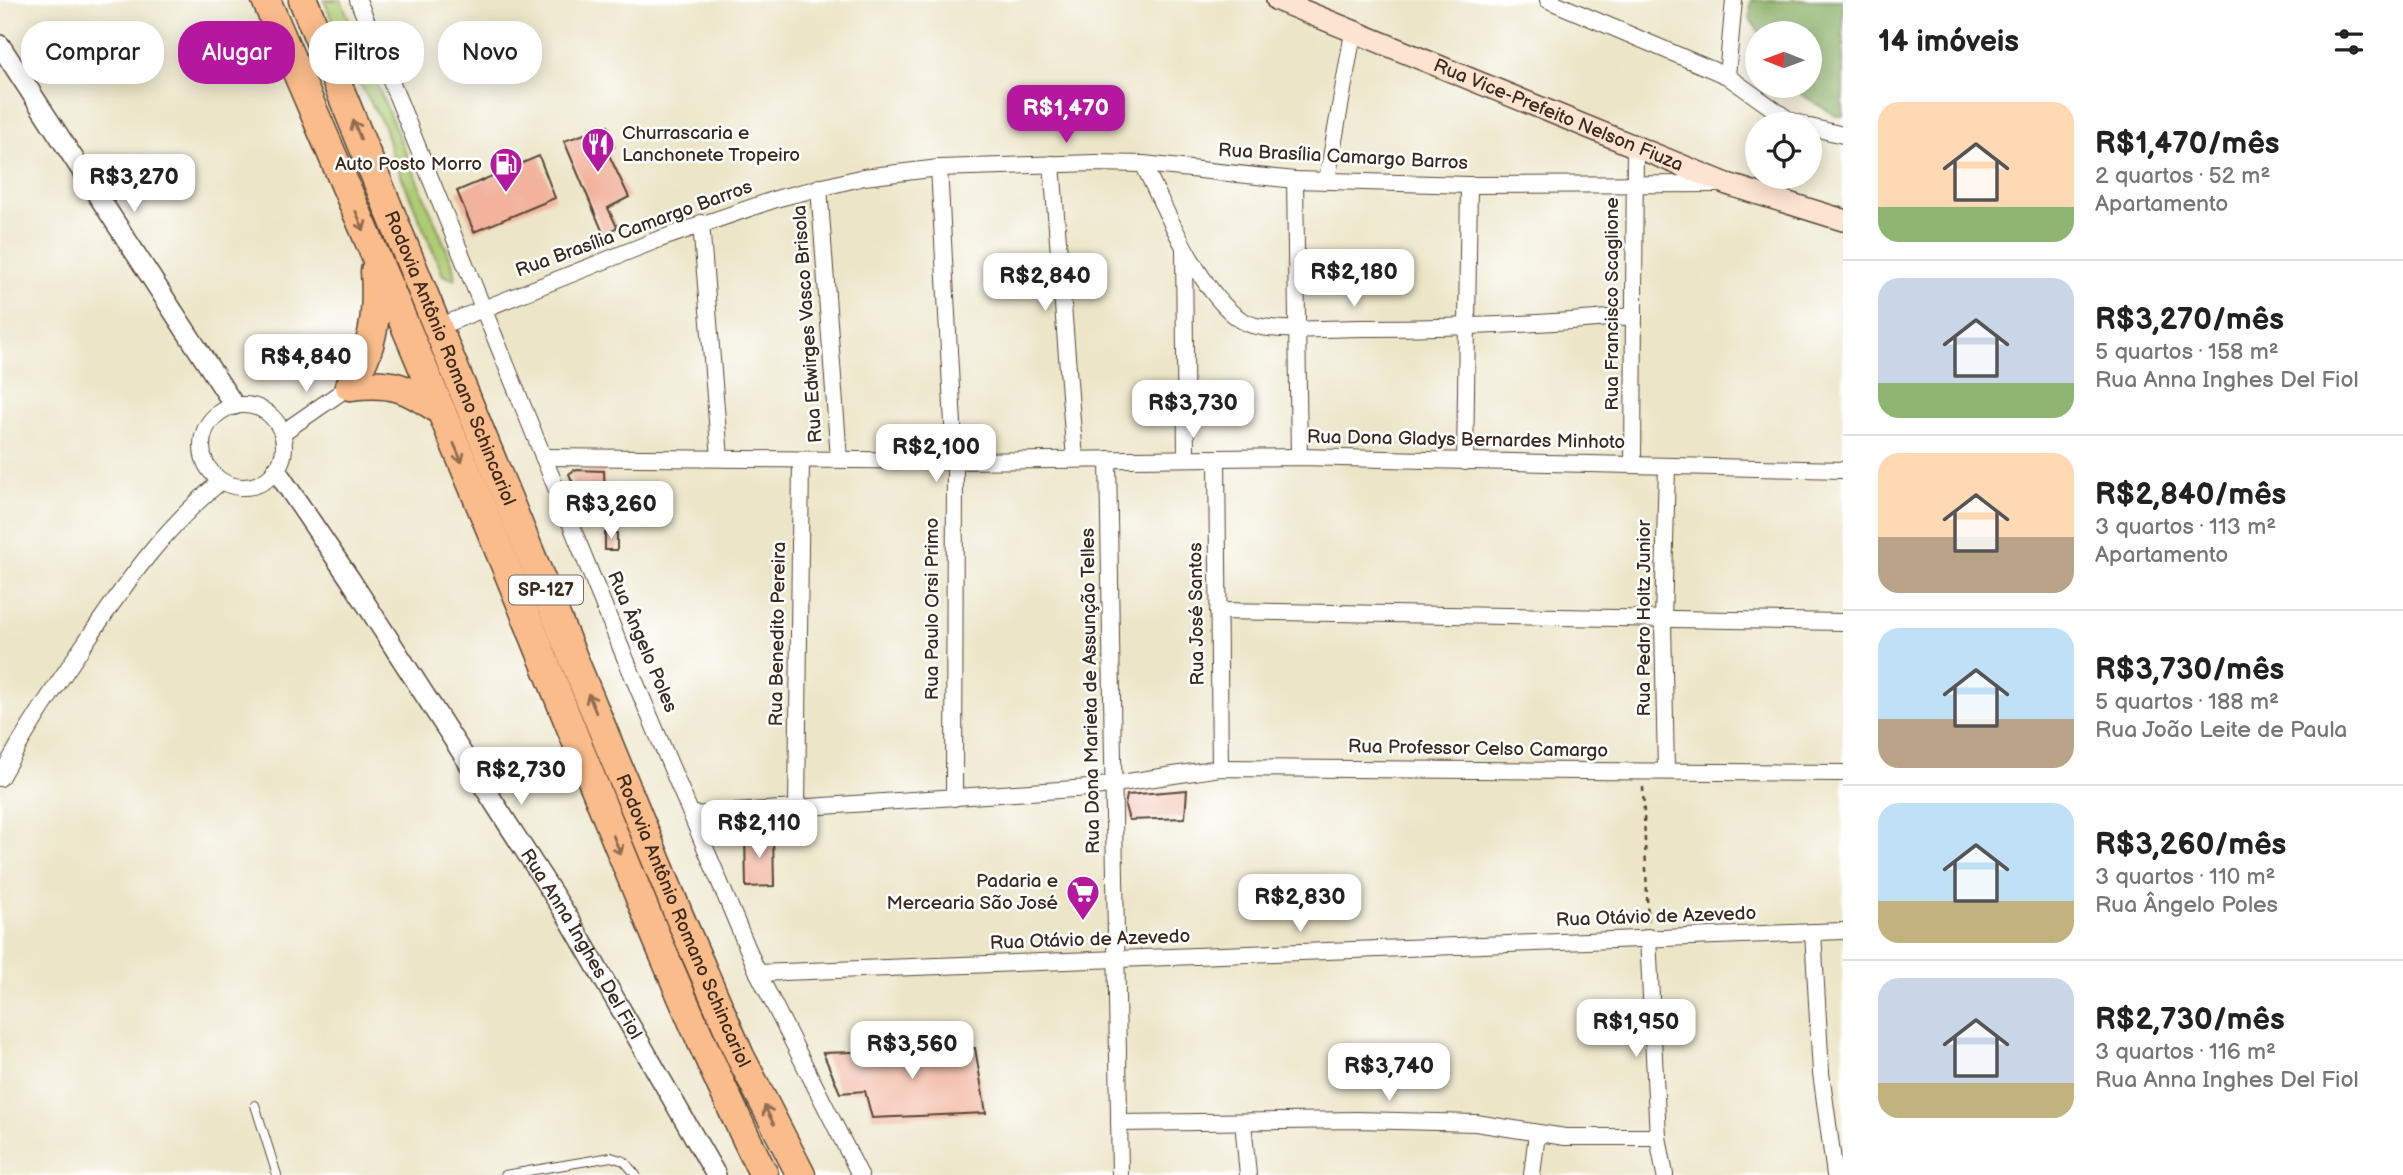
<!DOCTYPE html>
<html lang="pt">
<meta charset="utf-8">
<style>
body{margin:0;font-family:"Balsamiq Sans",sans-serif;background:#f6f6f6;color:#222;height:100vh;display:flex;flex-direction:column;font-size:26px;white-space:nowrap}
*{box-sizing:border-box;margin:0}
p{font-size:23px;color:#767676}
.icon{flex:none;width:38px;height:38px;fill:none;stroke:currentColor;stroke-width:2;stroke-linecap:round;stroke-linejoin:round}
.map{position:relative;flex:1;overflow:hidden}
.panel{display:flex;flex-direction:column;background:#fff;width:560px}
.panel>*{flex:none}
.top-card{position:absolute;left:21px;top:21px;width:665px;height:63px;display:flex;gap:14px}
.needle{width:46px;rotate:271deg}
.controls{position:absolute;left:1745px;top:21px;display:grid;gap:14px}
.controls a{display:grid;place-items:center;width:77px;height:77px;border-radius:50%;background:#fff;box-shadow:0 4px 18px #0003;font-size:35px}
.price{position:absolute;translate:-50% -60px;padding:0 16px;border-radius:14px;background:#fff;color:#222;font-size:23px;line-height:46px;filter:drop-shadow(0 2px 4px #0008)}
.price::after{content:'';position:absolute;left:50%;top:42px;width:21px;height:16px;margin-left:-10px;background:inherit;clip-path:polygon(0 0,100% 0,50% 100%)}
.price.selected{background:#b5179e;color:#fff}
ul{padding:0;list-style:none}
li{display:flex;align-items:center;gap:21px;height:175px;padding:0 35px}
li+li{border-top:2px solid #e0e0e0}
li span{display:grid;place-items:center;flex:none;width:196px;height:140px;border-radius:21px;color:#555}
li>.icon{margin-inline-start:auto}
span .icon{width:84px;height:84px;fill:#fffc;stroke-width:1}
li b{font-size:30px}
h2{display:flex;justify-content:space-between;align-items:center;height:84px;padding:0 35px;font-size:30px}
.pill{padding:0 24px;border-radius:28px;background:#fff;box-shadow:0 4px 18px #0003;font-size:24px;line-height:63px}
.pill.selected{background:#b5179e;color:#fff}
main{display:flex;flex:1;min-height:0}
.map>svg:first-child{display:block}
.green{fill:#adcc73;stroke:#747b48;stroke-width:2}
.forest{fill:#8ab065;stroke:#626d42;stroke-width:2}
.building{fill:#f2b29b}
.lines{fill:none;stroke-linecap:round;stroke-linejoin:round}
.service-casing{stroke:#564637;stroke-width:10}
.minor-casing{stroke:#564637;stroke-width:18}
.tertiary-casing{stroke:#564637;stroke-width:22}
.secondary-casing{stroke:#564637;stroke-width:24}
.motorway-casing{stroke:#564637;stroke-width:31}
.path{stroke:#564637;stroke-width:2.5;stroke-dasharray:5 5;stroke-linecap:butt}
.service{stroke:#fff;stroke-width:8}
.minor{stroke:#fff;stroke-width:16}
.tertiary{stroke:#fff;stroke-width:19}
.secondary{stroke:#fde4d1;stroke-width:21}
.motorway{stroke:#fabc8b;stroke-width:28}
.oneway{stroke:#916c4f}
.labels{text-anchor:middle;dominant-baseline:central;stroke-width:5;stroke-linejoin:round;paint-order:stroke}
.shield{fill:#fff;stroke:#766a62;stroke-width:2}
.shield-label{font-size:18px;font-weight:bold;fill:#3b2a1e}
.street-label{font-size:19px;fill:#3b2a1e;stroke:#fff}
.poi-label{font-size:19px;fill:#3b2a1e;stroke:#fff;text-anchor:end}
</style>
<main>
<div class="map">
<svg width="1843" height="1175" viewBox="0 0 1843 1175">
<rect width="100%" height="100%" fill="#fff"/>
<filter id="ink" filterUnits="userSpaceOnUse"><feTurbulence type="fractalNoise" baseFrequency=".0143" numOctaves="2"/><feDisplacementMap in="SourceGraphic" scale="14" xChannelSelector="R" yChannelSelector="G"/><feConvolveMatrix kernelMatrix="1 2 1 2 8 2 1 2 1" color-interpolation-filters="sRGB"/></filter>
<filter id="wash" filterUnits="userSpaceOnUse"><feTurbulence type="fractalNoise" baseFrequency=".00686" numOctaves="4" result="noise"/><feDisplacementMap in="SourceGraphic" scale="28" xChannelSelector="R" yChannelSelector="G"/><feGaussianBlur stdDeviation="1.57" result="paint"/><feColorMatrix in="noise" values="0 0 0 0 0 0 0 0 0 0 0 0 0 0 0 0 0 1.4 0 .05"/><feComposite in="paint" operator="in"/></filter>
<g filter="url(#wash)">
<rect width="100%" height="100%" fill="#ece5c7"/>
<path class="green" d="M324,0H341L452,262L455,280L443,275L392,154L384,126L353,71Z"/>
<path class="forest" d="M1751,0H1843V116H1836L1788,86H1810V33H1760L1750,19Z"/>
<g id="blocks">
<g class="building">
<path d="M608,126L614,147L607,151L629,197L608,208L617,227L604,235L564,141Z"/>
<path d="M539,156L555,198L474,232L457,191Z"/>
<path d="M574,470L604,471L605,504H588L584,509L569,474Z"/>
<rect x="605" y="533" width="12" height="17"/>
<path d="M1187,790L1185,818L1129,820L1125,806L1127,795Z"/>
<path d="M773,833L774,886L746,887L745,834Z"/>
<path d="M975,1048L986,1113L872,1118L865,1091L840,1093L823,1053Z"/>
</g>
</g>
</g>
<g filter="url(#ink)">
<use href="#blocks" fill-opacity="0" stroke="#564637" stroke-width="2"/>
<g class="lines">
<defs>
<g id="service">
<path d="M255,1105L277,1175"/>
<path d="M505,1175L611,1157L624,1161L636,1175"/>
</g>
<g id="minor">
<path d="M358,0L621,648L758,973L860,1175"/>
<path d="M1548,0L1727,76L1789,120L1802,124"/>
<path d="M1727,76L1734,0"/>
<path d="M1810,127L1843,135"/>
<path d="M1052,164L1075,459"/>
<path d="M1143,164C1165,208 1196,283 1233,314C1241,321 1252,326 1262,327C1295,332 1330,328 1363,328C1454,328 1544,324 1634,316"/>
<path d="M939,168L955,461L954,798"/>
<path d="M1295,180L1299,457"/>
<path d="M1327,180L1353,33"/>
<path d="M819,187L839,459"/>
<path d="M701,223L720,458"/>
<path d="M1184,248L1186,458"/>
<path d="M438,327L657,240L779,198L864,177L939,168L1095,163L1143,164L1295,180L1469,185L1721,184"/>
<circle cx="243" cy="446" r="41"/>
<path d="M282,433L350,386"/>
<path d="M543,457L955,461L1299,457L1843,470"/>
<path d="M1108,459L1120,1175"/>
<path d="M1217,459L1220,768"/>
<path d="M1465,462L1469,185"/>
<path d="M1633,465L1635,143"/>
<path d="M1218,611L1843,622"/>
<path d="M1666,771L1663,621L1667,466"/>
<path d="M0,778C25,732 54,689 83,646C125,584 162,530 221,481"/>
<path d="M797,808L801,460"/>
<path d="M692,815L1088,788L1220,768L1843,773"/>
<path d="M1813,932L1821,1073L1835,1175"/>
<path d="M1648,937L1658,1137L1665,1175"/>
<path d="M758,973L1843,931"/>
<path d="M1243,1122L1248,1175"/>
<path d="M1119,1123L1357,1120L1476,1123L1565,1137H1658"/>
<path d="M1532,1175L1537,1133"/>
</g>
<g id="tertiary">
<path d="M0,45L234,405"/>
<path id="s1" d="M276,470L350,579L569,919L716,1175"/>
</g>
<g id="secondary">
<path id="s2" d="M1277,0L1727,184L1843,220"/>
</g>
<g id="motorway">
<path d="M266,0C345,185 425,369 501,555C587,763 664,973 764,1175"/>
<path id="s3" d="M303,0L680,918L740,1056L801,1175"/>
<path d="M350,386C374,348 378,315 375,271"/>
<path d="M350,386C392,381 406,387 441,411"/>
</g>
</defs>
<use href="#service" class="service-casing"/>
<use href="#minor" class="minor-casing"/>
<use href="#tertiary" class="tertiary-casing"/>
<use href="#secondary" class="secondary-casing"/>
<use href="#motorway" class="motorway-casing"/>
<path class="path" d="M1643,787L1648,923"/>
<use href="#service" class="service"/>
<use href="#minor" class="minor"/>
<use href="#tertiary" class="tertiary"/>
<use href="#secondary" class="secondary"/>
<use href="#motorway" class="motorway"/>
</g>
<defs><path id="oneway-shaft" d="M-6 0H5M1.5-3L5.5 0L1.5 3" fill="none" stroke-width="1.6" stroke-linecap="round" stroke-linejoin="round" transform="scale(1.75)"/></defs>
<g class="oneway">
<use href="#oneway-shaft" transform="translate(357 130) rotate(-112)"/>
<use href="#oneway-shaft" transform="translate(360 221) rotate(67)"/>
<use href="#oneway-shaft" transform="translate(458 453) rotate(67)"/>
<use href="#oneway-shaft" transform="translate(592 703) rotate(-112)"/>
<use href="#oneway-shaft" transform="translate(617 845) rotate(68)"/>
<use href="#oneway-shaft" transform="translate(769 1115) rotate(-117)"/>
</g>
</g>
<defs>
<symbol id="restaurant-pin" viewBox="-11 -11 22 30"><path d="M0 17L-7.5 6A9.5 9.5 0 1 1 7.5 6Z" fill="#b5179e" stroke="#fff"/><path d="M-5-6h1v4h1v-4h1v4h1v-4h1v5L-1.5 .5V6h-2V.5L-5-1ZM5-6V6H3V1.5H1.5Q1.5-4 5-6Z" fill="#fff"/></symbol>
<symbol id="fuel-pin" viewBox="-11 -11 22 30"><path d="M0 17L-7.5 6A9.5 9.5 0 1 1 7.5 6Z" fill="#b5179e" stroke="#fff"/><path d="M-5.5-6h7V0h2V4h1.3V-2.5L3-4.5l.8-.8L6-3V5H2.5V1h-1V6h-7ZM-4.2-4.7v3.2H.2V-4.7Z" fill="#fff"/></symbol>
<symbol id="supermarket-pin" viewBox="-11 -11 22 30"><path d="M0 17L-7.5 6A9.5 9.5 0 1 1 7.5 6Z" fill="#b5179e" stroke="#fff"/><path d="M-6-5.5h2.5l.6 2H6L4.5 2H-2.5L-4.4-4H-6ZM-1.5 3.2a1.3 1.3 0 1 0 .1 0ZM3 3.2a1.3 1.3 0 1 0 .1 0Z" fill="#fff"/></symbol>
</defs>
<g fill-rule="evenodd">
<use href="#restaurant-pin" x="579" y="125" width="38" height="52"/>
<use href="#fuel-pin" x="487" y="145" width="38" height="52"/>
<use href="#supermarket-pin" x="1064" y="873" width="38" height="52"/>
</g>
<g class="labels">
<rect class="shield" x="509" y="575.5" width="74" height="29" rx="5"/>
<g class="shield-label">
<text x="546" y="590">SP-127</text>
</g>
<g class="street-label">
<text stroke="none"><textPath href="#s2" startOffset="304">Rua Vice-Prefeito Nelson Fiuza</textPath></text>
<text transform="translate(1343 157) rotate(3)">Rua Brasília Camargo Barros</text>
<text transform="translate(634 229) rotate(-20)">Rua Brasília Camargo Barros</text>
<text transform="translate(1612 304) rotate(-90)">Rua Francisco Scaglione</text>
<text transform="translate(808 324) rotate(-94)">Rua Edwirges Vasco Brisola</text>
<text stroke="none"><textPath href="#s3" startOffset="387">Rodovia Antônio Romano Schincariol</textPath></text>
<text transform="translate(1466 440) rotate(1)">Rua Dona Gladys Bernardes Minhoto</text>
<text transform="translate(932 609) rotate(-90)">Rua Paulo Orsi Primo</text>
<text transform="translate(1197 614) rotate(-91)">Rua José Santos</text>
<text transform="translate(1644 618) rotate(-90)">Rua Pedro Holtz Junior</text>
<text transform="translate(778 634) rotate(-89)">Rua Benedito Pereira</text>
<text transform="translate(642 642) rotate(67)">Rua Ângelo Poles</text>
<text transform="translate(1091 691) rotate(-91)">Rua Dona Marieta de Assunção Telles</text>
<text transform="translate(1478 749) rotate(1)">Rua Professor Celso Camargo</text>
<text transform="translate(1656 917) rotate(-2)">Rua Otávio de Azevedo</text>
<text stroke="none"><textPath href="#s3" startOffset="996">Rodovia Antônio Romano Schincariol</textPath></text>
<text transform="translate(1090 940) rotate(-2)">Rua Otávio de Azevedo</text>
<text stroke="none"><textPath href="#s1" startOffset="564">Rua Anna Inghes Del Fiol</textPath></text>
</g>
<g class="poi-label">
<text x="622" y="133" text-anchor="start">Churrascaria e<tspan x="622" dy="22">Lanchonete Tropeiro</tspan></text>
<text x="482" y="164">Auto Posto Morro</text>
<text x="1058" y="881">Padaria e<tspan x="1058" dy="22">Mercearia São José</tspan></text>
</g>
</g>
</svg>
<div class="controls">
<a><svg class="needle" viewBox="-14 -14 28 28"><path d="M0-13l5 13h-10z" fill="#e53935"/><path d="M0 13l5-13h-10z" fill="#767676"/></svg></a>
<a><svg class="icon" aria-label="locate" viewBox="0 0 24 24"><circle cx="12" cy="12" r="6"/><path d="M12 2v4M12 18v4M2 12h4M18 12h4"/></svg></a>
</div>
<b class="price selected" style="left:1066px;top:145px">R$1,470</b>
<b class="price" style="left:134px;top:214px">R$3,270</b>
<b class="price" style="left:1354px;top:309px">R$2,180</b>
<b class="price" style="left:1045px;top:313px">R$2,840</b>
<b class="price" style="left:306px;top:394px">R$4,840</b>
<b class="price" style="left:1193px;top:440px">R$3,730</b>
<b class="price" style="left:936px;top:484px">R$2,100</b>
<b class="price" style="left:611px;top:541px">R$3,260</b>
<b class="price" style="left:521px;top:807px">R$2,730</b>
<b class="price" style="left:759px;top:860px">R$2,110</b>
<b class="price" style="left:1300px;top:934px">R$2,830</b>
<b class="price" style="left:1636px;top:1059px">R$1,950</b>
<b class="price" style="left:912px;top:1081px">R$3,560</b>
<b class="price" style="left:1389px;top:1103px">R$3,740</b>
<div class="top-card">
<a class="pill">Comprar</a>
<a class="pill selected">Alugar</a>
<a class="pill">Filtros</a>
<a class="pill">Novo</a>
</div>
</div>
<section class="panel">
<h2>14 imóveis<svg class="icon" aria-label="filters" viewBox="0 0 24 24"><path d="M4 7h16M4 17h16"/><circle cx="9" cy="7" r="2"/><circle cx="15" cy="17" r="2"/></svg></h2>
<ul>
<li><span style="background:linear-gradient(#ffd9b3 75%,#8fb573 0)"><svg class="icon" aria-label="home" viewBox="0 0 24 24"><path d="M3 11l9-7 9 7M6 9v11h12V9"/></svg></span><div><b>R$1,470/mês</b><p>2 quartos · 52 m²</p><p>Apartamento</p></div></li>
<li><span style="background:linear-gradient(#c9d6e8 75%,#8fb573 0)"><svg class="icon" aria-label="home" viewBox="0 0 24 24"><path d="M3 11l9-7 9 7M6 9v11h12V9"/></svg></span><div><b>R$3,270/mês</b><p>5 quartos · 158 m²</p><p>Rua Anna Inghes Del Fiol</p></div></li>
<li><span style="background:linear-gradient(#ffd9b3 60%,#b9a48a 0)"><svg class="icon" aria-label="home" viewBox="0 0 24 24"><path d="M3 11l9-7 9 7M6 9v11h12V9"/></svg></span><div><b>R$2,840/mês</b><p>3 quartos · 113 m²</p><p>Apartamento</p></div></li>
<li><span style="background:linear-gradient(#bfe0f5 65%,#b9a48a 0)"><svg class="icon" aria-label="home" viewBox="0 0 24 24"><path d="M3 11l9-7 9 7M6 9v11h12V9"/></svg></span><div><b>R$3,730/mês</b><p>5 quartos · 188 m²</p><p>Rua João Leite de Paula</p></div></li>
<li><span style="background:linear-gradient(#bfe0f5 70%,#c2b280 0)"><svg class="icon" aria-label="home" viewBox="0 0 24 24"><path d="M3 11l9-7 9 7M6 9v11h12V9"/></svg></span><div><b>R$3,260/mês</b><p>3 quartos · 110 m²</p><p>Rua Ângelo Poles</p></div></li>
<li><span style="background:linear-gradient(#c9d6e8 75%,#c2b280 0)"><svg class="icon" aria-label="home" viewBox="0 0 24 24"><path d="M3 11l9-7 9 7M6 9v11h12V9"/></svg></span><div><b>R$2,730/mês</b><p>3 quartos · 116 m²</p><p>Rua Anna Inghes Del Fiol</p></div></li>
</ul>
</section>
</main>
